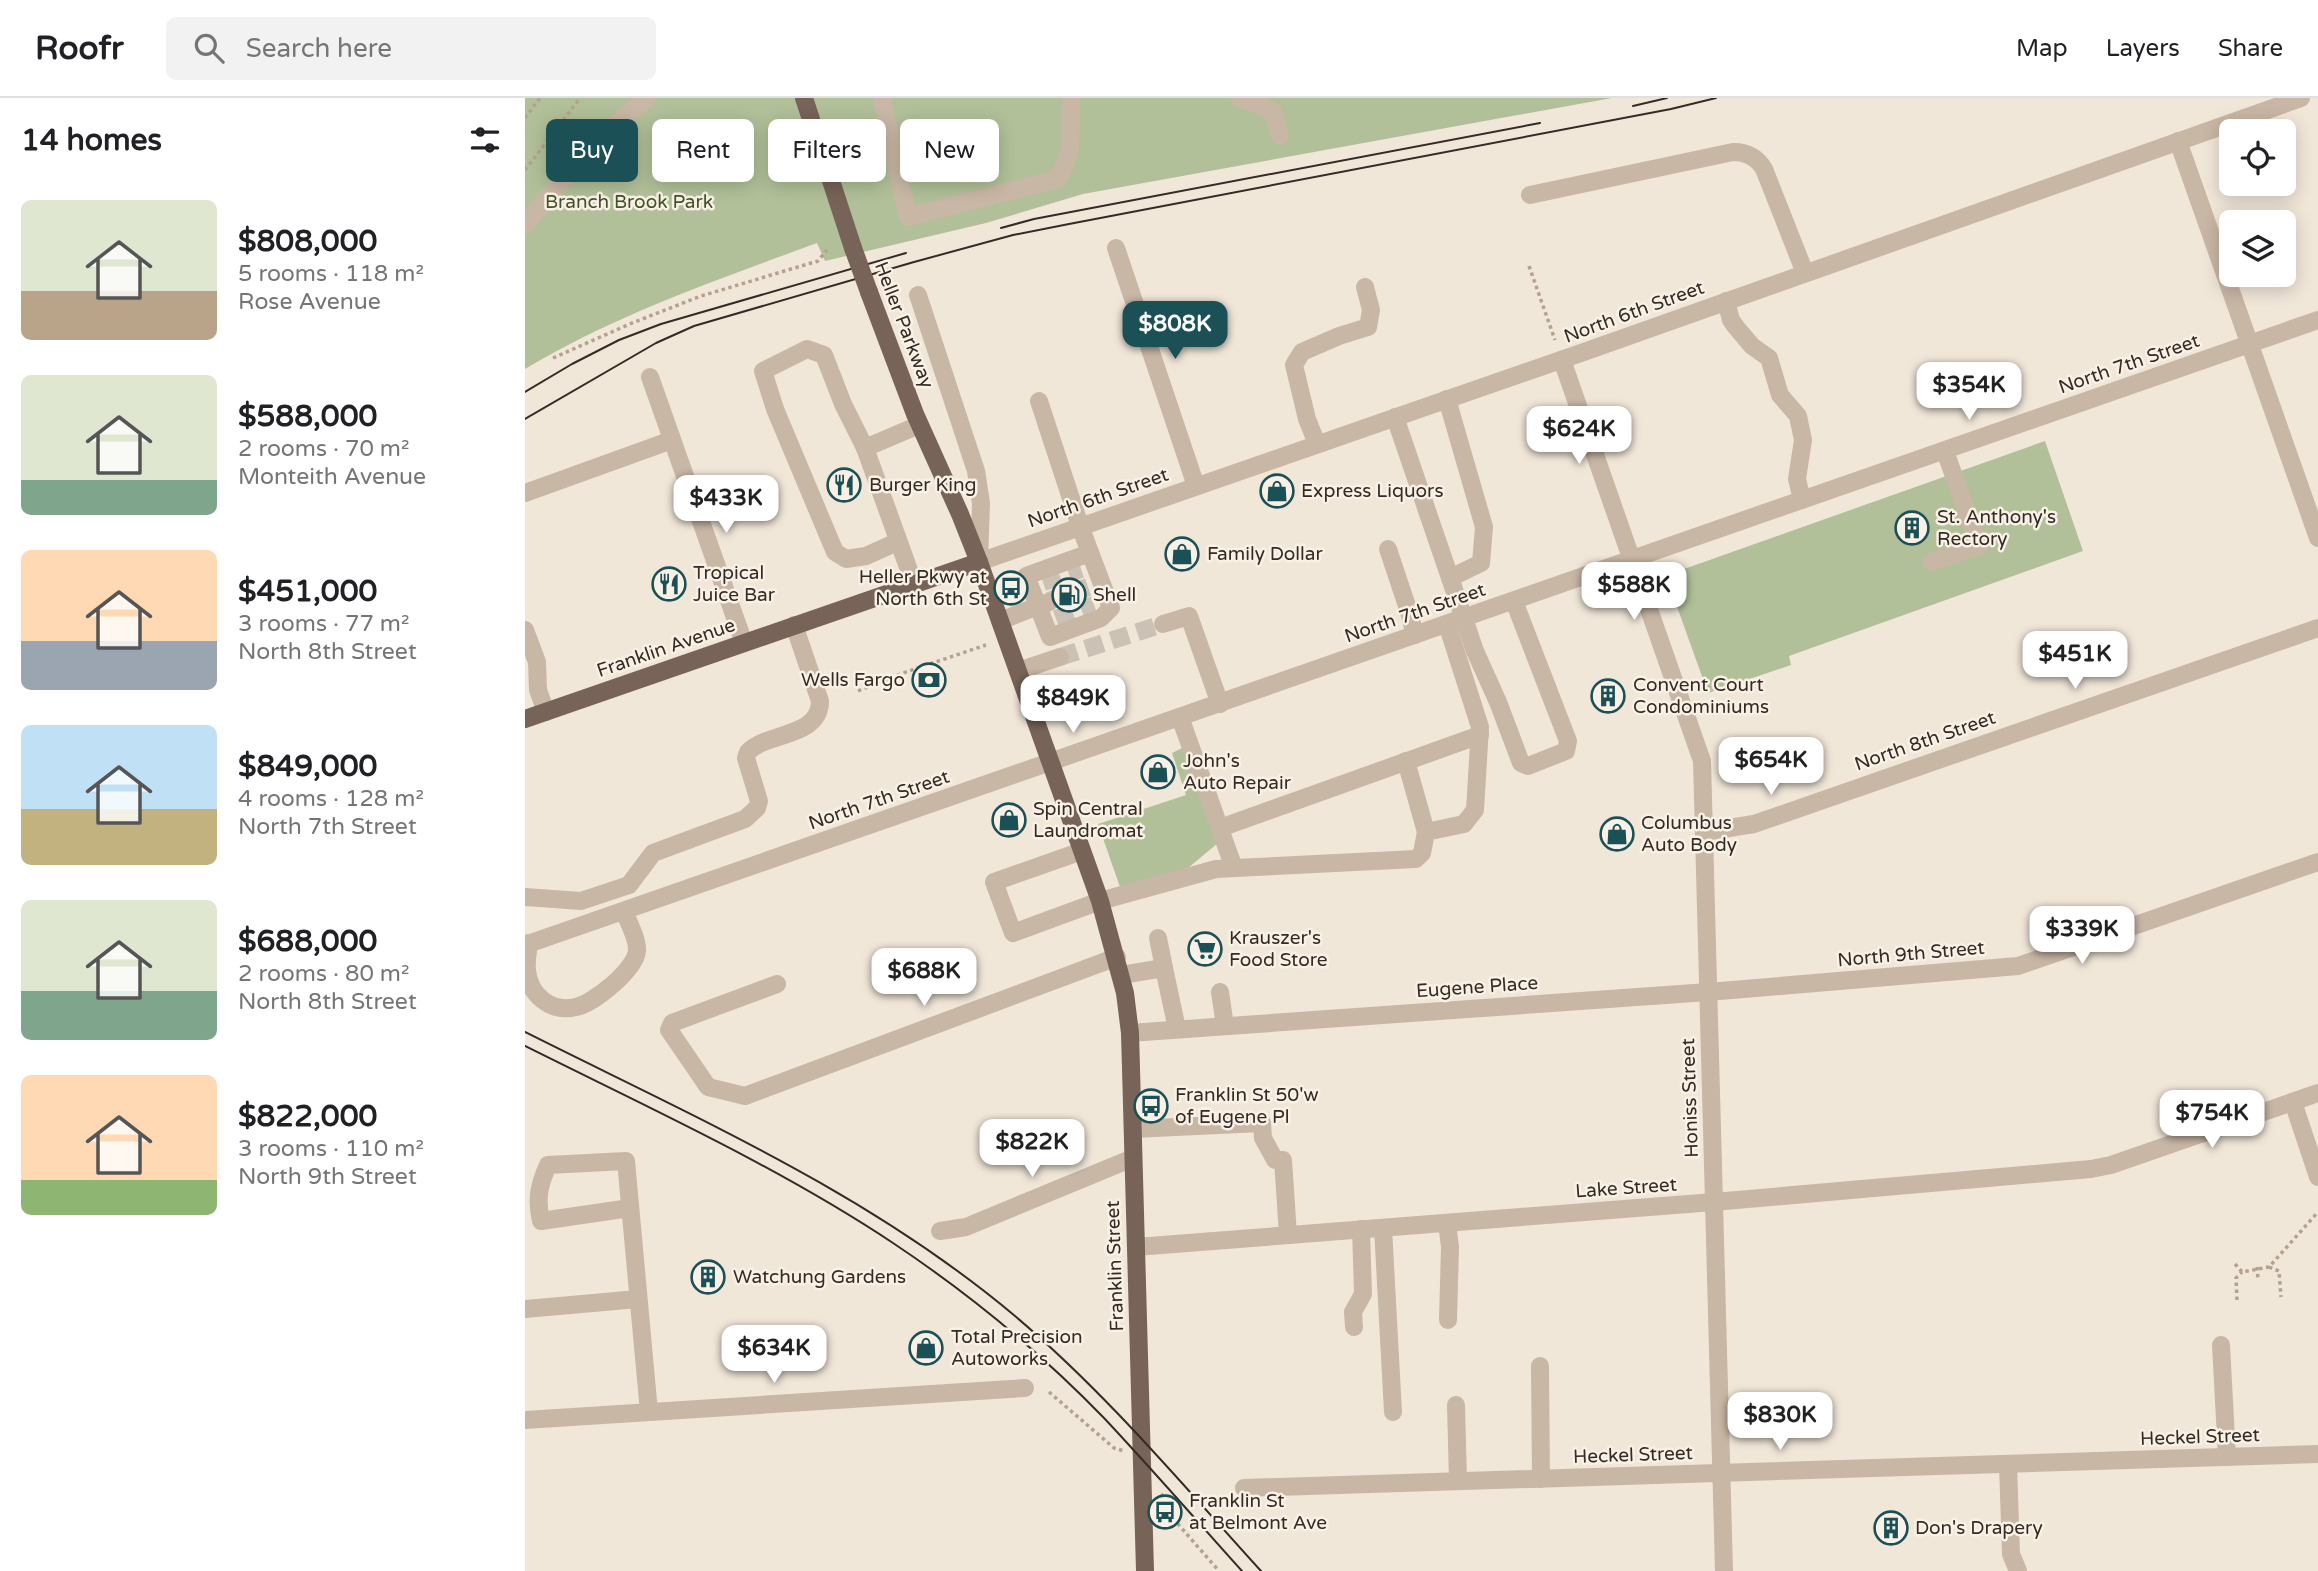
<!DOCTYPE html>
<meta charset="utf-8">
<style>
body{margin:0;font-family:"Varela Round",sans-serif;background:#f2f2f2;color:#202124;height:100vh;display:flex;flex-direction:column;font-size:26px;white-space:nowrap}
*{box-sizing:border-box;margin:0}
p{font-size:23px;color:#757577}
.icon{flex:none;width:38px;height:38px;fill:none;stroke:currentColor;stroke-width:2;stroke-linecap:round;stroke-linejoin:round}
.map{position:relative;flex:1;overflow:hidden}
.sheet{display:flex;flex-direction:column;background:#fff;width:525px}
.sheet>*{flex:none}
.hud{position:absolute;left:21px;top:21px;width:665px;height:63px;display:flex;gap:14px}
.tools{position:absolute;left:1694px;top:21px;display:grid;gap:14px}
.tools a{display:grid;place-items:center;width:77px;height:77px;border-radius:10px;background:#fff;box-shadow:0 4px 18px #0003;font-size:35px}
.price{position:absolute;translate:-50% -60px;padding:0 16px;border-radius:14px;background:#fff;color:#222;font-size:23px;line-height:46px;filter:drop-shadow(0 2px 4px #0008)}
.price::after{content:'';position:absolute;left:50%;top:42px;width:21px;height:16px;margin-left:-10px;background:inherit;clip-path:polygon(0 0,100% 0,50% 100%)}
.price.on{background:#1b5057;color:#fff}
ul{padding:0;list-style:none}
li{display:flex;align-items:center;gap:21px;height:175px;padding:0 21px}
li span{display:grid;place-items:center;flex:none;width:196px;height:140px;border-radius:10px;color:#555}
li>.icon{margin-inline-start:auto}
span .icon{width:84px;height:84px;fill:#fffc;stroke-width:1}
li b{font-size:30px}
h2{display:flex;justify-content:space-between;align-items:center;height:84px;padding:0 21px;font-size:30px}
.pill{padding:0 24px;border-radius:10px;background:#fff;box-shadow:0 4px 18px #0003;font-size:24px;line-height:63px}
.pill.on{background:#1b5057;color:#fff}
header{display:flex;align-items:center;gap:42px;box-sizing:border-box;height:98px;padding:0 35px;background:#fff;border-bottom:2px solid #e0e0e0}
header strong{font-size:33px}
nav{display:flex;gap:38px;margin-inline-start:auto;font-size:24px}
.search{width:490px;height:63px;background:#f2f2f2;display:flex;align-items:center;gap:18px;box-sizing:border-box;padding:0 24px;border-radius:10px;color:#757577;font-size:26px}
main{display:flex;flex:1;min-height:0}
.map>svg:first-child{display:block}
.green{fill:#b1c099}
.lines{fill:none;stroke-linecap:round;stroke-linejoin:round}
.minor-tunnel{stroke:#cbc1b5;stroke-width:18;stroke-dasharray:18 9;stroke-linecap:butt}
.path{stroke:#b5a18f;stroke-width:3.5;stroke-dasharray:3.5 3.5;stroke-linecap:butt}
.minor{stroke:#c9b7a5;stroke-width:18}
.major{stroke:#776357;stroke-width:18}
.tram{stroke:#352b26;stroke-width:2}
.major-bridge{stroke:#776357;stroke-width:18}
.labels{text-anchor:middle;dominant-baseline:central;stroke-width:5;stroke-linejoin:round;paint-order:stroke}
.park-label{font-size:19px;fill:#42532a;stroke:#f9f1e5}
.street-label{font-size:19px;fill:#352b26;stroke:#f9f1e5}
.poi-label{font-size:19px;fill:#352b26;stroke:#f9f1e5;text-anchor:start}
</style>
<header>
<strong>Roofr</strong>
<div class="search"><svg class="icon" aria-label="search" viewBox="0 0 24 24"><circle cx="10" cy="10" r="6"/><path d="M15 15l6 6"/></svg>Search here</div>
<nav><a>Map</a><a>Layers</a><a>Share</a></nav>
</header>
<main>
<section class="sheet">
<h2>14 homes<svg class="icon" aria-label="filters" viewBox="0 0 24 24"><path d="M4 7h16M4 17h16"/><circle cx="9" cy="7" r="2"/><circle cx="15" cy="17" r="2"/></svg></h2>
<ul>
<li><span style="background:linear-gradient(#dfe7d0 65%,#b9a48a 0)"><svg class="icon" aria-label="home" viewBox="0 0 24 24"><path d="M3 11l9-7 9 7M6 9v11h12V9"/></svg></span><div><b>$808,000</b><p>5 rooms · 118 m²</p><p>Rose Avenue</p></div></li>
<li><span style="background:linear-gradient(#dfe7d0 75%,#7fa58c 0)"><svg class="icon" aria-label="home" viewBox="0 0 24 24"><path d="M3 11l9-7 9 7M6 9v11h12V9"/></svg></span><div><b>$588,000</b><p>2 rooms · 70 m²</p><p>Monteith Avenue</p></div></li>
<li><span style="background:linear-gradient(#ffd9b3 65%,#9aa5b1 0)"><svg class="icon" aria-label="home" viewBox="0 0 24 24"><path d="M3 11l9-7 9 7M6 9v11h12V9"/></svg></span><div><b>$451,000</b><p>3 rooms · 77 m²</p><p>North 8th Street</p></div></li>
<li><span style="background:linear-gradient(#bfe0f5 60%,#c2b280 0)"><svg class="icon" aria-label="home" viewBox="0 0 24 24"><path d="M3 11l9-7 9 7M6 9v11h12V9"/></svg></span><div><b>$849,000</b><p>4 rooms · 128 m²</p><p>North 7th Street</p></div></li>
<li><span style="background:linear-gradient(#dfe7d0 65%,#7fa58c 0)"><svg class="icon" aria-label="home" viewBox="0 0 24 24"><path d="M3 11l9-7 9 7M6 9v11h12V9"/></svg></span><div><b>$688,000</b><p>2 rooms · 80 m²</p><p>North 8th Street</p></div></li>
<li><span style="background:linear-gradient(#ffd9b3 75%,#8fb573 0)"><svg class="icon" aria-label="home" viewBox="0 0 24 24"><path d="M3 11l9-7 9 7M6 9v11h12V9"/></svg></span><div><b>$822,000</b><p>3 rooms · 110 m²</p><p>North 9th Street</p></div></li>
</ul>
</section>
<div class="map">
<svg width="1793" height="1473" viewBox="0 0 1793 1473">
<rect width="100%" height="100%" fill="#f1e7d9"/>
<g class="green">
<path d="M0,0H1087L558,96L461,125L300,163L292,145C192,182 92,216 0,271Z"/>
<path d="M1520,343L1558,453L1264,558L1266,567L1183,595L1142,481L1145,476Z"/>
<path d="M657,650L693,745L663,770L595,789L573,726L661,697L647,655Z"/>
</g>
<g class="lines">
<g class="minor-tunnel">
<path d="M518,484L556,471"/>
<path d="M524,503L563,489"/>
<path d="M531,521L569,507"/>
<path d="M535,559L638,526"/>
</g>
<g class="path">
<path d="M0,20L15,0"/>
<path d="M0,72L55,0"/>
<path d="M1004,168L1030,242"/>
<path d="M28,260L107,225L176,198L293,163L302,152"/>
<path d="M333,593L378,575L461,547"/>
<path d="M1710,1166L1717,1174L1744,1169L1793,1114"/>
<path d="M1732,1169L1733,1181"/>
<path d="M1744,1169L1754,1173L1756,1199"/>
<path d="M1712,1202L1711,1180L1717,1174"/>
<path d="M524,1294L589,1350L599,1353"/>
<path d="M636,1396L643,1404L646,1418L694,1473"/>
</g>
<g class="minor">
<path d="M357,0L383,119L533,81L545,53L546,0"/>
<path d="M715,0L748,13L755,38"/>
<path d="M1653,43L1793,440"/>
<path d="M1005,97L1208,54C1222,54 1232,59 1239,71L1280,175"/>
<path d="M0,127C37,82 75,36 122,0"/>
<path d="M591,150L671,388"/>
<path d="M393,197L451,373L456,405L454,464L1056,255L1776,0"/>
<path d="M1201,203L1206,222L1211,229L1227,248L1244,260L1255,297L1273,318L1278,342L1272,381L1277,402"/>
<path d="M1037,262L1177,663L1199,1473"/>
<path d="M125,279L219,545"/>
<path d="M922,301L959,429L956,465L925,480"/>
<path d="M870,319L950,553L973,604L996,665L1003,668L1041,653L1043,643L989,503"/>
<path d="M792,346L782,321L769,267L777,254L814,238L843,229L846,212L840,189"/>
<path d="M340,350L389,486"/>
<path d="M0,395L147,342"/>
<path d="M372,444L341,458L321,461L310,454L250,311L238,273L282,251L299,257L318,306L340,350L394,327"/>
<path d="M863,451L884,514L890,537"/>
<path d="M1406,464L1454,448L1420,353"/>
<path d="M524,504L513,508L501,478L565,455"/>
<path d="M475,523L513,508L525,539L576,520L586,510L555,428L514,303"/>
<path d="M638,526L664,518L695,606"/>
<path d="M0,532L12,564L13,592L21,614"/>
<path d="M493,573L535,559"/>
<path d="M655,619L709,770"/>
<path d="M881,663L901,734"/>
<path d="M695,730L955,637"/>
<path d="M1179,734L1229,726L1793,530"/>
<path d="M557,753L469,784L488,835L575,803L691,771L891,761L897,755L901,734L939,726L950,712L955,629L922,526"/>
<path d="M0,799L56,803L104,787L128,755L220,721L232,710L234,703L221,660L223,654C241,634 295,640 295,603L269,527"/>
<path d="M633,840L639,870"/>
<path d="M4,845C3,854 1,864 2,872C4,897 26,915 51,909C69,905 110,872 112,853C113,841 103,824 99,813"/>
<path d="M0,847L1793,222"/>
<path d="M596,877L639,870L652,931"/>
<path d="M252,886L147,925L144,932L183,989L220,998L592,859"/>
<path d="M695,894L700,928"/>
<path d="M605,935L1183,894L1493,868L1793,764"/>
<path d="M1768,1004L1793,1079"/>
<path d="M608,1031L737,1025L738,1040L750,1062H758L763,1137"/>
<path d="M105,1110L16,1123C11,1101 14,1087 23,1067L101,1063L124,1314"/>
<path d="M922,1125L925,1149L923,1222"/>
<path d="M858,1130L868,1314"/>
<path d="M415,1133L441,1129L608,1060"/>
<path d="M611,1149L1189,1104L1566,1071L1586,1067L1793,995"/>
<path d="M0,1211L113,1201"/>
<path d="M829,1229L828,1214L838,1196L836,1131"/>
<path d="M1696,1247L1702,1359"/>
<path d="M1015,1268L1016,1381"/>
<path d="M931,1307L933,1383"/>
<path d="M0,1322L500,1290"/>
<path d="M1483,1366L1486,1456L1493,1473"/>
<path d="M719,1390L1793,1356"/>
</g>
<g class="major">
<path d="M279,0L328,150"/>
<path d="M344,194L390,316L435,416L454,464L575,803L600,895L605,935L620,1473"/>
<path d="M0,621L454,464"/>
</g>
<g class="tram">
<path d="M1108,8L1142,0"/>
<path d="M476,130L509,121L1015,25"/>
<path d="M0,294L47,266L94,242L136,226L381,155"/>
<path d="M0,321L131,245L169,228L389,164L488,137L544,126L1146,11L1191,0"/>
<path d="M0,934C169,1019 344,1095 490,1218C581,1295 656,1385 736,1473"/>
<path d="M0,948C124,1010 252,1068 368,1145C443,1195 516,1255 579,1320C626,1370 671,1422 717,1473"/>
</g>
<path class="major-bridge" d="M328,150L344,194"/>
</g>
<defs>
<symbol id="restaurant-ring" viewBox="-11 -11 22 22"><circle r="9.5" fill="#f9f1e5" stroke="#1b5057" stroke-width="1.5"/><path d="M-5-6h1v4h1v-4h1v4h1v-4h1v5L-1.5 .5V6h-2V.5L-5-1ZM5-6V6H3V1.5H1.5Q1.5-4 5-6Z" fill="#1b5057"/></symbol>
<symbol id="shop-ring" viewBox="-11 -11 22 22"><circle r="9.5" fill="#f9f1e5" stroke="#1b5057" stroke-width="1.5"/><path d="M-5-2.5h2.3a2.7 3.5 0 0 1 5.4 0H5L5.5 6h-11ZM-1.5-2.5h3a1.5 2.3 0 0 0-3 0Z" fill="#1b5057"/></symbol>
<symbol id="building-ring" viewBox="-11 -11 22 22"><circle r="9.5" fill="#f9f1e5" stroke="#1b5057" stroke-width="1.5"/><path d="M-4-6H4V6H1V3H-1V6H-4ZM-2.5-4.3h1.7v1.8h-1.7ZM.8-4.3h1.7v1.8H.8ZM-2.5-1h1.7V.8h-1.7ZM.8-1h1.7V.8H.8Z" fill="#1b5057"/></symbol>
<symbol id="bus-ring" viewBox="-11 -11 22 22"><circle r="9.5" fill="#f9f1e5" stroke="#1b5057" stroke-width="1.5"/><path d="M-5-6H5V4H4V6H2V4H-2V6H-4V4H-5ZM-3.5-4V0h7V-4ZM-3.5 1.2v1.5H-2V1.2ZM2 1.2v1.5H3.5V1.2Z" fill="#1b5057"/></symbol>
<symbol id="fuel-ring" viewBox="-11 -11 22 22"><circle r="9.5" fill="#f9f1e5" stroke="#1b5057" stroke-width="1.5"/><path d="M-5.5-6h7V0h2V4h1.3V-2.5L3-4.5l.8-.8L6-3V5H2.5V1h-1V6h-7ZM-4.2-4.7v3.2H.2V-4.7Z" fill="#1b5057"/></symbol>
<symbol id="bank-ring" viewBox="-11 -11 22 22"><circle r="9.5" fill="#f9f1e5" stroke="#1b5057" stroke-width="1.5"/><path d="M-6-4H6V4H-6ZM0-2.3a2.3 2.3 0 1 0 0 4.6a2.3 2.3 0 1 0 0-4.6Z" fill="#1b5057"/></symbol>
<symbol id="supermarket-ring" viewBox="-11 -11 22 22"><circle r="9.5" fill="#f9f1e5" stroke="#1b5057" stroke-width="1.5"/><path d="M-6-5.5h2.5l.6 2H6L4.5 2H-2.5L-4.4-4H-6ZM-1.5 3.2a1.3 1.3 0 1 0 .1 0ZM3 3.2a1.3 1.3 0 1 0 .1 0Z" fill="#1b5057"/></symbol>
</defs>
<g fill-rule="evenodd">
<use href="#restaurant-ring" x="300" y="368" width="38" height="38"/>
<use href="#shop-ring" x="733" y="374" width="38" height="38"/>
<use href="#building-ring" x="1368" y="411" width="38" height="38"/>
<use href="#shop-ring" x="638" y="437" width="38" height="38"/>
<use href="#restaurant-ring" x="125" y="467" width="38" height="38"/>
<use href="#bus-ring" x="467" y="471" width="38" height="38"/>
<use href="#fuel-ring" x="525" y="478" width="38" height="38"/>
<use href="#bank-ring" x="385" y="563" width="38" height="38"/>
<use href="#building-ring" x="1064" y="579" width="38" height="38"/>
<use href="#shop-ring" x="614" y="655" width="38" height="38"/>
<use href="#shop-ring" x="465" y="703" width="38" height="38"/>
<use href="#shop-ring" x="1073" y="717" width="38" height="38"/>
<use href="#supermarket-ring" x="661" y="832" width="38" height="38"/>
<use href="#bus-ring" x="607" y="989" width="38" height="38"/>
<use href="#building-ring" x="164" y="1160" width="38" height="38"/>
<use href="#shop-ring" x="382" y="1231" width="38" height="38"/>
<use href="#bus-ring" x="621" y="1395" width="38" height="38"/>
<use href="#building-ring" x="1347" y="1411" width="38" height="38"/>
</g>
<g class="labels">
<g class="park-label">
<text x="104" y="104">Branch Brook Park</text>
</g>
<g class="street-label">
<text transform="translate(1109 214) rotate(-20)">North 6th Street</text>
<text transform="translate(379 227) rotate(69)">Heller Parkway</text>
<text transform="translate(1604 266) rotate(-19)">North 7th Street</text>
<text transform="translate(573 400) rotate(-19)">North 6th Street</text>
<text transform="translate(890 515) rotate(-19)">North 7th Street</text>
<text transform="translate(141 550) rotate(-19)">Franklin Avenue</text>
<text transform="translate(1400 643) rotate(-19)">North 8th Street</text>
<text transform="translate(354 702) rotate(-19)">North 7th Street</text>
<text transform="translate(1386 856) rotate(-5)">North 9th Street</text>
<text transform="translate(952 889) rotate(-4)">Eugene Place</text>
<text transform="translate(1165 1000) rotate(-92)">Honiss Street</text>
<text transform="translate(1101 1090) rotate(-4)">Lake Street</text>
<text transform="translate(590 1168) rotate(-92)">Franklin Street</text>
<text transform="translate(1675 1339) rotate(-2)">Heckel Street</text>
<text transform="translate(1108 1357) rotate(-2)">Heckel Street</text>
</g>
<g class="poi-label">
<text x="344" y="387">Burger King</text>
<text x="776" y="393">Express Liquors</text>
<text x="1412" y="419">St. Anthony's<tspan x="1412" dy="22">Rectory</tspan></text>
<text x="682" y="456">Family Dollar</text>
<text x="168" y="475">Tropical<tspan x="168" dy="22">Juice Bar</tspan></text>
<text x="462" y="479" text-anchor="end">Heller Pkwy at<tspan x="462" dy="22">North 6th St</tspan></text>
<text x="568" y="497">Shell</text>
<text x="380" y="582" text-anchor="end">Wells Fargo</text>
<text x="1108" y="587">Convent Court<tspan x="1108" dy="22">Condominiums</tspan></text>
<text x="658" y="663">John's<tspan x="658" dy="22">Auto Repair</tspan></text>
<text x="508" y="711">Spin Central<tspan x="508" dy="22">Laundromat</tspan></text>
<text x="1116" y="725">Columbus<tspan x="1116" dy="22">Auto Body</tspan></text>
<text x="704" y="840">Krauszer's<tspan x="704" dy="22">Food Store</tspan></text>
<text x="650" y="997">Franklin St 50'w<tspan x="650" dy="22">of Eugene Pl</tspan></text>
<text x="208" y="1179">Watchung Gardens</text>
<text x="426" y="1239">Total Precision<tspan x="426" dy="22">Autoworks</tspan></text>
<text x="664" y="1403">Franklin St<tspan x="664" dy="22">at Belmont Ave</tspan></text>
<text x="1390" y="1430">Don's Drapery</text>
</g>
</g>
</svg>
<div class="tools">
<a><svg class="icon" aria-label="locate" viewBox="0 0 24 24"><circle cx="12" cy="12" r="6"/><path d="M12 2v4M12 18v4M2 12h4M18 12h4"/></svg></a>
<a><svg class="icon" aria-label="layers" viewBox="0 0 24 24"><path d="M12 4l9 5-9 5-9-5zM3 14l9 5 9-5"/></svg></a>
</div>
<b class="price on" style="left:650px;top:263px">$808K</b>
<b class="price" style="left:1444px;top:324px">$354K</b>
<b class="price" style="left:1054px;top:368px">$624K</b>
<b class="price" style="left:201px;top:437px">$433K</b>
<b class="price" style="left:1109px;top:524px">$588K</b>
<b class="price" style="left:1550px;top:593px">$451K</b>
<b class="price" style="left:548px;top:637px">$849K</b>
<b class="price" style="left:1246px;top:699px">$654K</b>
<b class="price" style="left:1557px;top:868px">$339K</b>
<b class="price" style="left:399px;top:910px">$688K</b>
<b class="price" style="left:1687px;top:1052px">$754K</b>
<b class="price" style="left:507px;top:1081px">$822K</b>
<b class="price" style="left:249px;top:1287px">$634K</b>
<b class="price" style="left:1255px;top:1354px">$830K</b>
<div class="hud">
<a class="pill on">Buy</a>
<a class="pill">Rent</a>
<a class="pill">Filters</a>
<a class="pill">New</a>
</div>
</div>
</main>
